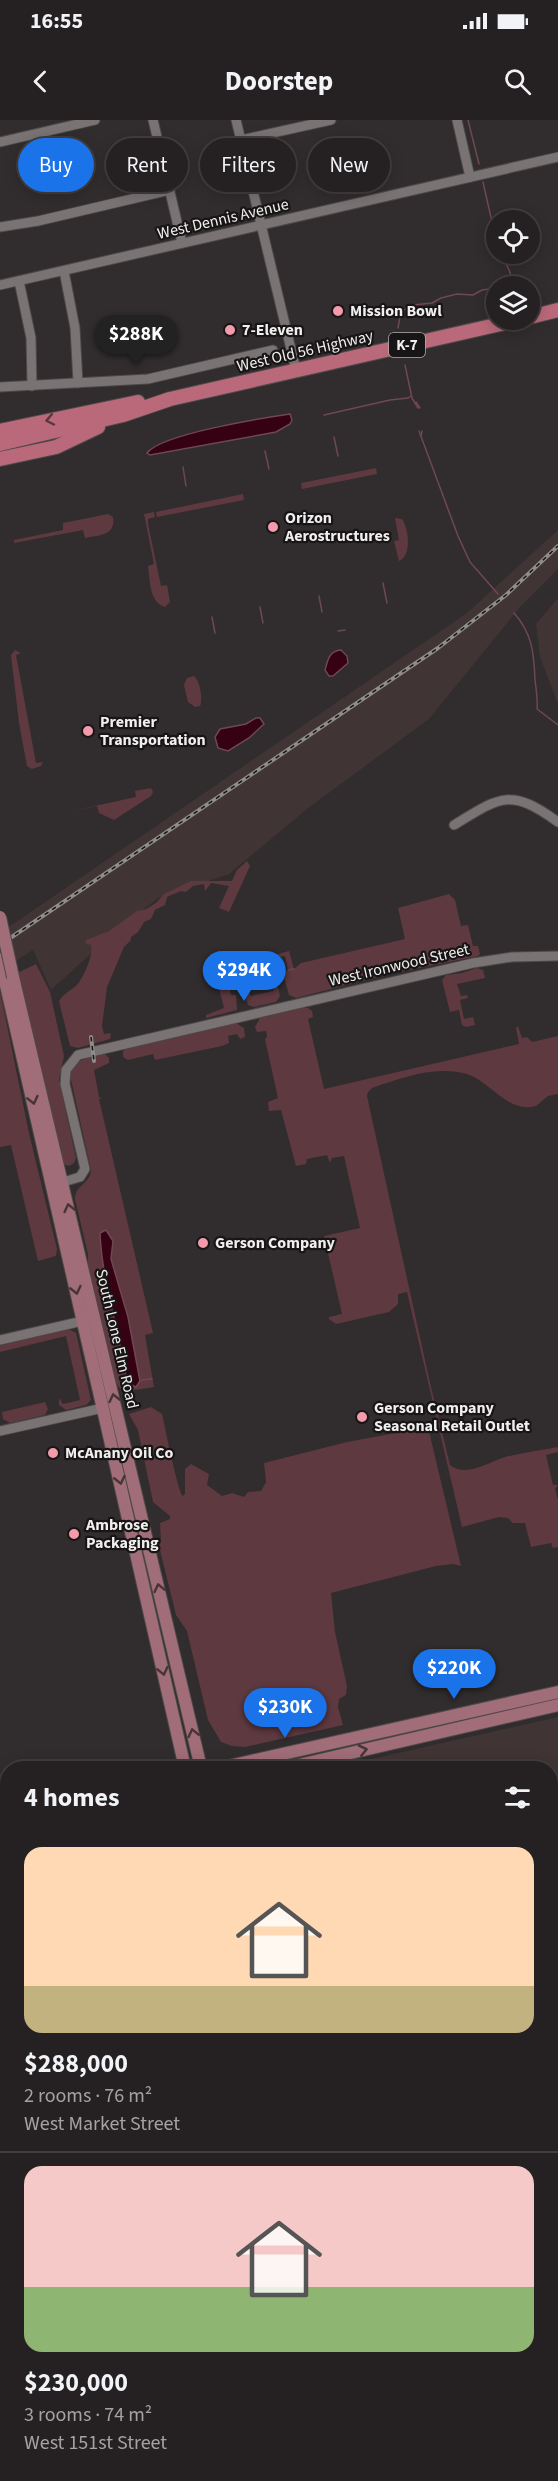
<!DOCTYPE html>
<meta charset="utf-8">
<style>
body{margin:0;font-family:"Source Sans 3",sans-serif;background:#312e2f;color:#f1f3f6;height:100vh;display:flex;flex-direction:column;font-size:22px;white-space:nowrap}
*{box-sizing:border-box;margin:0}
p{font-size:20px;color:#a3a3a5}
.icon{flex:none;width:33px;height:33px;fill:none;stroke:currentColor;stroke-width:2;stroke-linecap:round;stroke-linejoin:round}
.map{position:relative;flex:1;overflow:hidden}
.sheet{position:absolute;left:0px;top:1641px;width:558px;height:720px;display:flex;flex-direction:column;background:#252122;border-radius:24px 24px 0 0;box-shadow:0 3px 15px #0003,0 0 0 2px #423e40}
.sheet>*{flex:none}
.banner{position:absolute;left:18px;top:18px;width:522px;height:54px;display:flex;gap:12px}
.controls{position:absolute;left:486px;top:90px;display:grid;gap:12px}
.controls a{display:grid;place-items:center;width:54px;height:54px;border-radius:50%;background:#252122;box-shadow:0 3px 15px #0003,0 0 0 2px #423e40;font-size:30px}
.price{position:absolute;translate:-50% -51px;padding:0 14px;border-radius:21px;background:#1a73e8;color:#fff;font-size:20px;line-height:39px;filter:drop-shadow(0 2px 3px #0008)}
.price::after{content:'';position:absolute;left:50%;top:36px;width:18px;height:14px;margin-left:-9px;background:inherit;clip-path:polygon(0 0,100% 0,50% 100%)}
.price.current{background:#222;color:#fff}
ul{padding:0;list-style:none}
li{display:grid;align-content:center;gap:12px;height:318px;padding:0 24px}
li+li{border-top:2px solid #423e40}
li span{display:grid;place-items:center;height:186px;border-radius:18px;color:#555}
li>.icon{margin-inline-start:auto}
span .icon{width:108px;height:108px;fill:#fffc;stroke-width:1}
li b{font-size:26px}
h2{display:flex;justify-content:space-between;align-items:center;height:72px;padding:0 24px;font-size:26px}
.tag{padding:0 21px;border-radius:27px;background:#252122;box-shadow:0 3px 15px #0003,0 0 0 2px #423e40;font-size:21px;line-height:54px}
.tag.current{background:#1a73e8;color:#fff}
.status{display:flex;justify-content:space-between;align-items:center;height:42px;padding:0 30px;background:#252122;direction:ltr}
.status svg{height:16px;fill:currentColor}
header{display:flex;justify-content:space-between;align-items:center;height:78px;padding:0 24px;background:#252122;font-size:27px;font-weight:700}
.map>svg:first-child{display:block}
.built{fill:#403435}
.green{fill:#5e3940}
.water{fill:#360112;stroke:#6e4854;stroke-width:1.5}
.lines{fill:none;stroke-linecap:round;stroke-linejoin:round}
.stream{stroke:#6e4854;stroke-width:1.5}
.minor-casing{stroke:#4d4949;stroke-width:11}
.major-casing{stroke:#4d4949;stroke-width:14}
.highway-casing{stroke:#4d4949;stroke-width:16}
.minor{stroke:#797374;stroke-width:9}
.major{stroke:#a06d78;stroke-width:12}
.highway{stroke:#ba697a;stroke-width:14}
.rail-casing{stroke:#908c8c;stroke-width:4}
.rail{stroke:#181516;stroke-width:1.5;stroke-dasharray:4.5;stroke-linecap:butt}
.major-bridge-casing{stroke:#4d4949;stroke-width:14;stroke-linecap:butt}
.major-bridge{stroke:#a06d78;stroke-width:12}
.oneway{stroke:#59373e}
.oneway2{stroke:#483438}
.poi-dot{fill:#f39aab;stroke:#181516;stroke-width:2}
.labels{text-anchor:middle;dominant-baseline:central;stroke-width:4.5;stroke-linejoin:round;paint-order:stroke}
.shield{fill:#181516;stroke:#b0adad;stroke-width:1.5}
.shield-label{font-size:15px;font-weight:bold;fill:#f1eeee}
.street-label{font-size:16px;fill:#f1eeee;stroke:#181516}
.poi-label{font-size:16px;font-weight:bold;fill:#f1eeee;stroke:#181516;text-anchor:start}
</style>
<div class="status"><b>16:55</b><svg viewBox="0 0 49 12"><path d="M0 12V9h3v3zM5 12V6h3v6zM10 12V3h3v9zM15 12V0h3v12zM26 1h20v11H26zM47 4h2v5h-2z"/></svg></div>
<header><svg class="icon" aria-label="back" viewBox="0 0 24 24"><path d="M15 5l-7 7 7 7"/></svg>Doorstep<svg class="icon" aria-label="search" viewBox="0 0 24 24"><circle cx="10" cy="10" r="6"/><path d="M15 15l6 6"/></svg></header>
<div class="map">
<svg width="558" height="2361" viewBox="0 0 558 2361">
<rect width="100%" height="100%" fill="#312c2d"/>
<g class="built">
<path d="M558,410V449L521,486L429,599L307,689L229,754L158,778L116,811L51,870L33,830L0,851V813L467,493Z"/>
<path d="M558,478V584L540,537L536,504Z"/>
<path d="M558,1597V1730L551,1732L550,1648H332Z"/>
<path d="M558,1748V1834L551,1836L550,1749Z"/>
<path d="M558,1995V2141L551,2129V1996Z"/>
</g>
<g class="green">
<path d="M376,348L377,354L302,369L301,363Z"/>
<path d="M243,374L244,380L157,397L156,392Z"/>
<path d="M154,392L155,397L148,399V404L161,466L167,465L170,482L165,487C149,482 150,460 148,446L154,444L144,394Z"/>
<path d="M108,394L113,397C116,416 99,415 85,418L83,410L14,423V420L63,410V403Z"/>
<path d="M395,398L402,399C409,409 412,436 399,441L394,421L399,420Z"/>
<path d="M15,530L21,533L16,535L36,643L43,642L41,646L32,649L27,646L19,603L11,535Z"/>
<path d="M194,556C200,561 203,579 200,586L195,587L188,582L184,565L187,558Z"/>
<path d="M151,668L153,672L151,676L114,700L99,693L97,686L67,692L136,677L135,671Z"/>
<path d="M247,741L250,746L229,792L219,788L229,766L211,763L205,771L204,764L193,766L186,772L181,771L167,777L165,785L155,790L151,799L144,802L138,812L131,817V820L124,827L107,867L102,906L104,914L111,913L110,919L78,928L70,926L59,881C64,873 70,871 77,865C83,858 94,835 91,825L85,823L86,820L109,811L137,791L146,789L156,783L164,774L191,761H232L237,750Z"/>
<path d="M449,774L455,780L461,806L468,805L473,826H478L480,834L478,836L381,856L296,878L289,875L283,853L288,850L285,836L279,837L278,834L289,831L294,849L301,843L405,819L398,788Z"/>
<path d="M36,844L50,872L64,936L59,960L76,1038L74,1043L69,1046L63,1044L17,853Z"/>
<path d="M477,848L483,850L485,858L457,864L461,876L467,875L468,878L460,880L464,899L473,897L475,905L466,907L462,905L459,890L450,892L442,860L446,855L462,853Z"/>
<path d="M228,861L231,875H236L237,890L206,898V895L224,888L218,864Z"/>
<path d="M275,866L278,867L280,876L276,882L254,887L248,885L245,875L247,872H249L251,876L273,871Z"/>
<path d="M0,871L29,1013L57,1129L56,1136L38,1141L11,1025L0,1027Z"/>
<path d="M301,888H308L312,891L313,897L308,899L324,969L519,924L516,908L518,906L522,918L527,917L532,922L558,916V974L548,976L536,986C508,994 490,961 467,954C436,945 401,958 372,968L368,972L367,976L430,1263L450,1345C466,1358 489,1342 505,1337C522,1333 541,1330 558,1327V1332L546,1335L553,1365H558L555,1369L558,1380V1427L553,1428L551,1423L531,1427L525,1403H513L508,1398L499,1397L462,1407L407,1172L398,1174V1184L389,1192L336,1204L329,1199V1197L342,1194L324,1116L360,1108L344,1036L332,1038L330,1043L327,1035L307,1039L306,1044L296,1046L281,990L269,991L268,982L278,978L265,919L267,917L266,911L257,912L255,907L260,898Z"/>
<path d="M236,903L244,908L245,917L240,919L237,914L228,916L229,923L222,926L155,940L153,934L128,940L123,937V931L127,928Z"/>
<path d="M105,934L109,938V943L94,950L99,977L102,978L99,979L153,1213L145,1215L154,1267L123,1272L115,1262L88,1147V1134L75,1079C75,1065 90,1064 91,1050L70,955C74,944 80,939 92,937L93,941H95V936Z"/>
<path d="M67,1208L76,1213L91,1280L86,1285L66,1290L59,1285V1278L63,1284L80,1280L66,1216L0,1232V1225Z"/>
<path d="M45,1282L48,1289L45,1295L10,1303L3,1299L2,1292Z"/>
<path d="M151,1287L162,1294C165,1306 178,1373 183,1376L185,1374V1349L191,1344L209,1354L207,1365L222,1376L232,1373L244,1377L248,1372L261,1371L266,1362L264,1343L347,1322L428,1307L461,1446L453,1444L436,1446L331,1473L335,1512L347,1566L346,1575L339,1579L338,1587L343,1605L245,1627L232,1626L221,1622L208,1600L187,1511L176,1495L159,1426L161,1422L160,1403L170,1399V1396L153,1382L138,1310L129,1294Z"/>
<path d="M266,2354H343L345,2361H261Z"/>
</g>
<g class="water">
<path d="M290,294L292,300L290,304L276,312L150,335L147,333C161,314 263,298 290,294Z"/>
<path d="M341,530L347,536L348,543L333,556H329L325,550C328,540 329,531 341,530Z"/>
<path d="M256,598H260L264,604L249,618L228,631L218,628L215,617L220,609L246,604Z"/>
<path d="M106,1110L113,1121L111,1139L128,1197L140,1261L136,1267L127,1263C120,1213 102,1163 100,1113Z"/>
</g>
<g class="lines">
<g class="stream">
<path d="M468,0L479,44"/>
<path d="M483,62L496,120"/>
<path d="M500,134C505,144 520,159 502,166"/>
<path d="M398,208L400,197L404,190L413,185L432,183L441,178L457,174L473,175L482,170L496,168"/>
<path d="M405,245L412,278L418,288"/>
<path d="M416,282L420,288"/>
<path d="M324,295L390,280L408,278L411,276"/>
<path d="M419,311L458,416L470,442L498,474"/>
<path d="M421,316L422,311"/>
<path d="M334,317L338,336"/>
<path d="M265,331L269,349"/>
<path d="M183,347L186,366"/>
<path d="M383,463L387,483"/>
<path d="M319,476L322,492"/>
<path d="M260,487L263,503"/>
<path d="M514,493C532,513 534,533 535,560C536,569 538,579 537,589L558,605"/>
<path d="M212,497L215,513"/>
<path d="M338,511L345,510"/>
<path d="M288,850L294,849"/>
<path d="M140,1260L152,1259"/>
</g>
<defs>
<g id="minor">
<path d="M153,0L182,123"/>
<path d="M236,0L296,250"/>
<path d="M457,0L470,57"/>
<path d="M241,20L331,0"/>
<path d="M0,22L95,0"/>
<path d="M0,107L38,101L170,70"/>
<path d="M64,151L75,208L78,263"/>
<path d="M19,161L31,218L32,266"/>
<path d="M0,165L558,37"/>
<path d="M0,267L148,259L273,230"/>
<path d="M454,705C501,676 511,668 558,702"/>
<path d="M63,1062L80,1057L85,1049L65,964L66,950L78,935L473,843L512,837L558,836"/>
<path d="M0,1220L87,1200"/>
<path d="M0,1311L103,1288"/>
<path d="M0,1698L8,1696"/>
<path d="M0,1712L8,1711"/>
<path d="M550,1741L558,1739"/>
<path d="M550,1972L558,1970"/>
<path d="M550,1985L558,1984"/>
<path d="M550,2159L558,2181"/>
<path d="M550,2269L558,2266"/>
<path d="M550,2279L558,2277"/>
<path d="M550,2300L558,2298"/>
</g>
<g id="major">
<path d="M0,839L185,1648"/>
<path d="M13,857L201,1648"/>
<path d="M220,1648L558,1572"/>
<path d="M286,1648L558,1585"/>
<path d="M354,2354L356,2361"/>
<path d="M369,2354L371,2361"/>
</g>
<g id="highway">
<path d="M530,197L558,190"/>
<path d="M0,311L138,282"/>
<path d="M0,324L123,295L170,279L518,200"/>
<path d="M0,339L56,327L98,307"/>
</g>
</defs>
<use href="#minor" class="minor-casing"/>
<use href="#major" class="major-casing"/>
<use href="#highway" class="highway-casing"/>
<use href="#minor" class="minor"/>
<use href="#major" class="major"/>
<use href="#highway" class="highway"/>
<defs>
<g id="rail">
<path d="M0,825L438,528L506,475L558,426"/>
<path d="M91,917L94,941"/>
</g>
</defs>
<use href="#rail" class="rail-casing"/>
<use href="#rail" class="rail"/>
<defs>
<path id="major-bridge" d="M0,797L13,857"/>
</defs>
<use href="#major-bridge" class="major-bridge-casing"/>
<use href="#major-bridge" class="major-bridge"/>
</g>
<defs><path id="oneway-chevron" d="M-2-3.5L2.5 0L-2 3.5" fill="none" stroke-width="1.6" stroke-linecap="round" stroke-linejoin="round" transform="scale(1.5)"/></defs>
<use class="oneway" href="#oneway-chevron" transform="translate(50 300) rotate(168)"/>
<g class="oneway2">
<use href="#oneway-chevron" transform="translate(33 980) rotate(77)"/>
<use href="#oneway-chevron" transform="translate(69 1088) rotate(-103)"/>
<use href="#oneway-chevron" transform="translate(76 1170) rotate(77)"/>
<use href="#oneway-chevron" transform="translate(114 1278) rotate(-103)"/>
<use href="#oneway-chevron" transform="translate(120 1360) rotate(77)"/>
<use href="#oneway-chevron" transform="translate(159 1468) rotate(-103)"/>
<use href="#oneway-chevron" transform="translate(163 1551) rotate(77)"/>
<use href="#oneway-chevron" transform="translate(193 1613) rotate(-103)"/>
<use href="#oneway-chevron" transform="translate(363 1630) rotate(-13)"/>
</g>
<g class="poi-dot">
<circle cx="338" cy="191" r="6"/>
<circle cx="230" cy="210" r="6"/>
<circle cx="273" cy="407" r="6"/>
<circle cx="88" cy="611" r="6"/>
<circle cx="203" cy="1123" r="6"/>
<circle cx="362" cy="1297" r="6"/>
<circle cx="53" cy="1333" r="6"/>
<circle cx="74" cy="1414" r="6"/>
</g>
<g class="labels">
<rect class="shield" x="389" y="213" width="36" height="24" rx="4.5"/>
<g class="shield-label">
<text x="407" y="225">K-7</text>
</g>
<g class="street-label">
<text transform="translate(223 99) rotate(-13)">West Dennis Avenue</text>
<text transform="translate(305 231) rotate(-13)">West Old 56 Highway</text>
<text transform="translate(399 845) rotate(-13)">West Ironwood Street</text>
<text transform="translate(117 1219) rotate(77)">South Lone Elm Road</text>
</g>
<g class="poi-label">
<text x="350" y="191">Mission Bowl</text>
<text x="242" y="210">7-Eleven</text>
<text x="285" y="398">Orizon<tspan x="285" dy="18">Aerostructures</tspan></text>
<text x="100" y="602">Premier<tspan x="100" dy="18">Transportation</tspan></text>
<text x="215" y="1123">Gerson Company</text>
<text x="374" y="1288">Gerson Company<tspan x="374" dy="18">Seasonal Retail Outlet</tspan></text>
<text x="65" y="1333">McAnany Oil Co</text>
<text x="86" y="1405">Ambrose<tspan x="86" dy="18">Packaging</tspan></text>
</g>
</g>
</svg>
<div class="controls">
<a><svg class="icon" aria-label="locate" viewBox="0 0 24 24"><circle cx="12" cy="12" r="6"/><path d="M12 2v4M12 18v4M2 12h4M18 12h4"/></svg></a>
<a><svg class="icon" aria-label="layers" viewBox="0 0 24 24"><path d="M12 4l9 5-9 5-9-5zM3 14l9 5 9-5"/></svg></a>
</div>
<b class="price current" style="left:136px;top:246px">$288K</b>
<b class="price" style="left:244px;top:882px">$294K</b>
<b class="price" style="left:454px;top:1580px">$220K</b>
<b class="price" style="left:285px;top:1619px">$230K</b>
<div class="banner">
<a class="tag current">Buy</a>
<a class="tag">Rent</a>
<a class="tag">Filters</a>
<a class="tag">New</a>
</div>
<section class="sheet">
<h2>4 homes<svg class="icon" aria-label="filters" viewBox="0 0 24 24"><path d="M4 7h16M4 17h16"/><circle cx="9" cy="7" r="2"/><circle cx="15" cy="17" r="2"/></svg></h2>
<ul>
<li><span style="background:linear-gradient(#ffd9b3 75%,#c2b280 0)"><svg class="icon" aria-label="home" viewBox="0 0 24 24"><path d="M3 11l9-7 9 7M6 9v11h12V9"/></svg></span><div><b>$288,000</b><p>2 rooms · 76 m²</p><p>West Market Street</p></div></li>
<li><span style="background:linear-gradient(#f6c9c9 65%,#8fb573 0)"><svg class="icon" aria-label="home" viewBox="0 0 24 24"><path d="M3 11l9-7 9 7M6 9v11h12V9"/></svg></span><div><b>$230,000</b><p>3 rooms · 74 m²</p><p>West 151st Street</p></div></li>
</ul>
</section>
</div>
